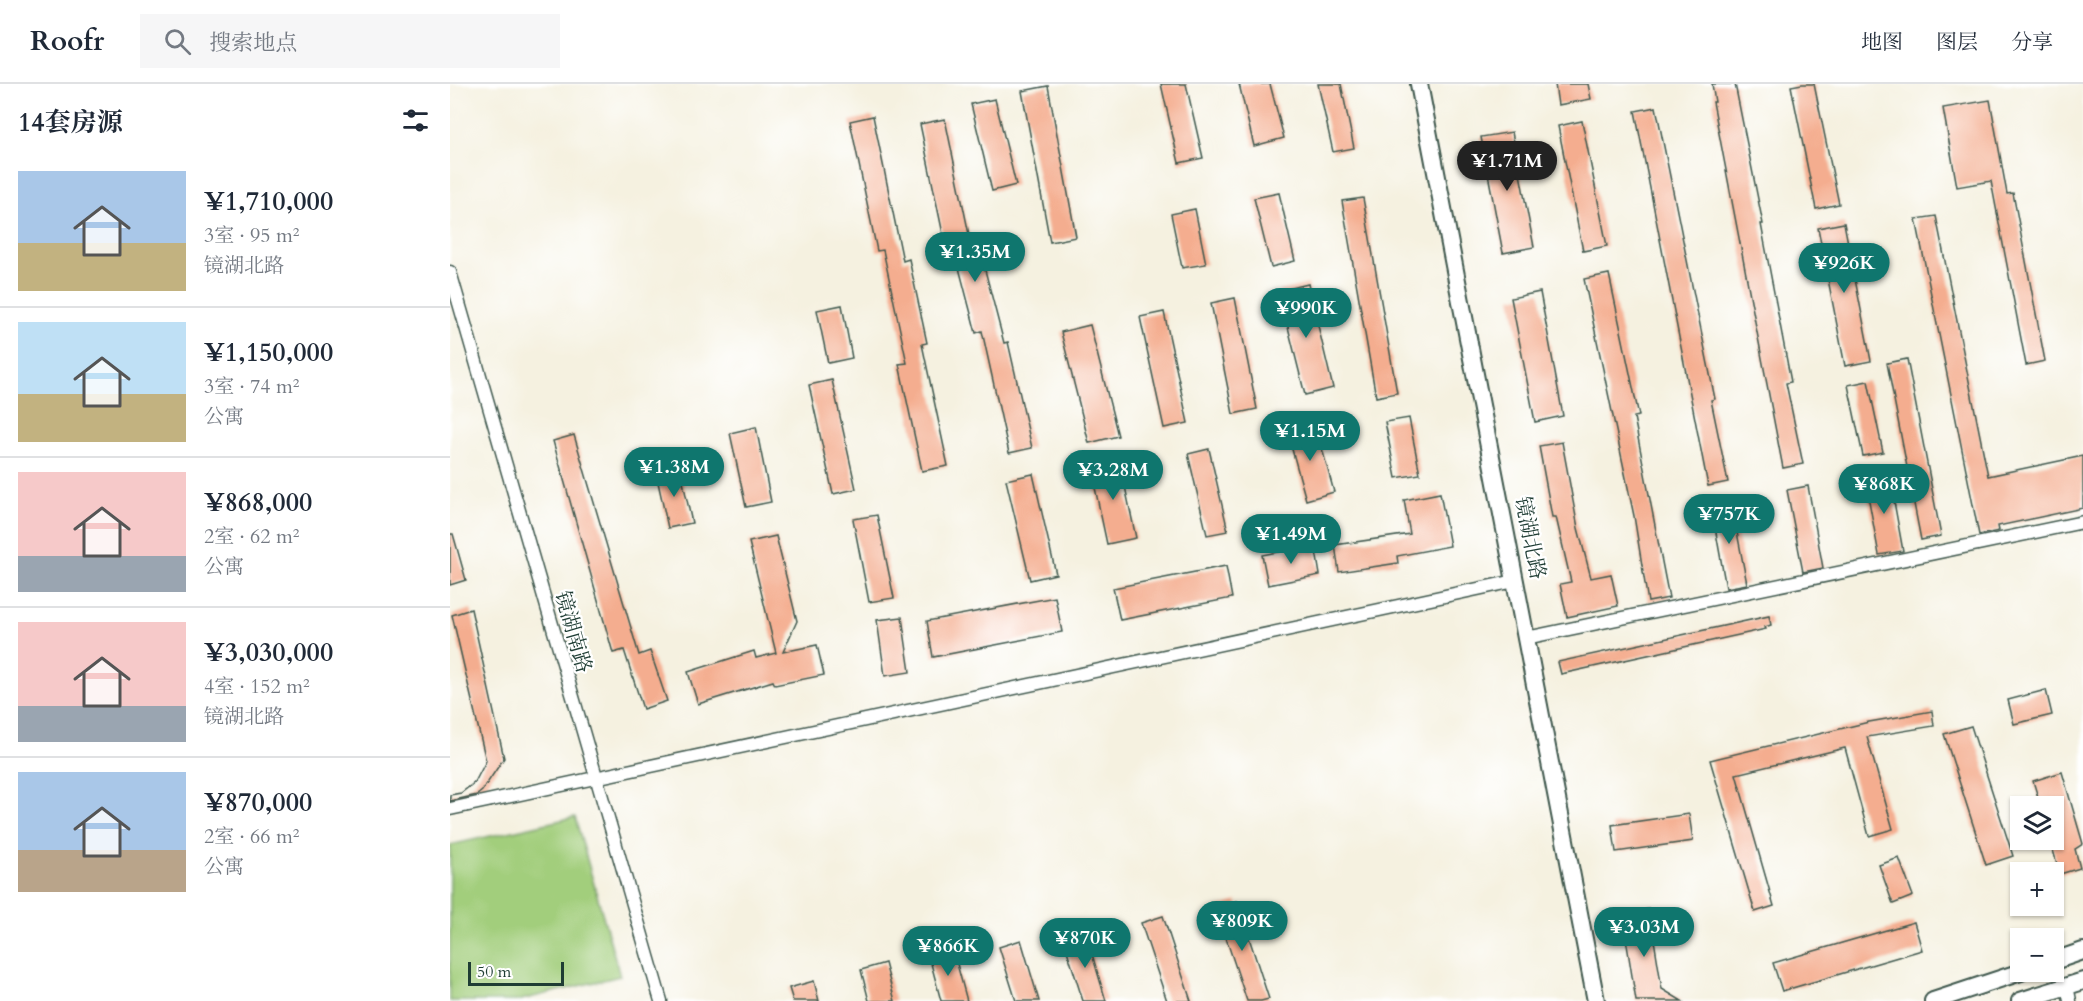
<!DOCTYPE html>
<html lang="zh">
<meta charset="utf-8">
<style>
body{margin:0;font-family:Cardo,"Noto Serif SC",serif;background:#f6f6f7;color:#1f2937;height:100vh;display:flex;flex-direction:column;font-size:22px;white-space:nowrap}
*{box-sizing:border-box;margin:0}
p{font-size:20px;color:#747a83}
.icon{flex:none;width:33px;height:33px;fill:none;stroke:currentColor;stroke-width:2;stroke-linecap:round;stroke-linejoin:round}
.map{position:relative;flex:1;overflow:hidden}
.side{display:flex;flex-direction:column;background:#fff;width:450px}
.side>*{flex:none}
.tools{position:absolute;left:1560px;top:712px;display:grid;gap:12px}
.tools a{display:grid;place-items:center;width:54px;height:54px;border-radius:0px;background:#fff;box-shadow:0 2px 4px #0004;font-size:30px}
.scale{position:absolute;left:18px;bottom:15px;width:96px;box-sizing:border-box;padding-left:6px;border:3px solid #1f3d34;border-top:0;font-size:16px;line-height:21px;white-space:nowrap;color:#1f3d34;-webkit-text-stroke:4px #fff;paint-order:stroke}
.price{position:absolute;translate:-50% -51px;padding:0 14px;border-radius:21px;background:#0f766e;color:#fff;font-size:20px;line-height:39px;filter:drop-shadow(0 2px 3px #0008)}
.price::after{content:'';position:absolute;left:50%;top:36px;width:18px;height:14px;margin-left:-9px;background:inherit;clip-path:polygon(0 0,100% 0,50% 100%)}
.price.selected{background:#222;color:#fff}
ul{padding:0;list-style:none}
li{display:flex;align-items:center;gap:18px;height:150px;padding:0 18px}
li+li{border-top:2px solid #e0e1e3}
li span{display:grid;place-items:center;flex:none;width:168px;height:120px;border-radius:0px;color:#555}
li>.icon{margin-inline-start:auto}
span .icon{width:72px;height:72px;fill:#fffc;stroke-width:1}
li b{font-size:26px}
h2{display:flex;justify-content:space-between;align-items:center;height:72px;padding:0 18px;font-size:26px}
header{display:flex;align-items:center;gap:36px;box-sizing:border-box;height:84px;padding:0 30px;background:#fff;border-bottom:2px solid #e0e1e3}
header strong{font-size:28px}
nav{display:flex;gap:33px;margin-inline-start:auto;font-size:21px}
.search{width:420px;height:54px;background:#f6f6f7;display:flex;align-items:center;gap:15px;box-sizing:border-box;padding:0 21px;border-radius:0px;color:#747a83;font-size:22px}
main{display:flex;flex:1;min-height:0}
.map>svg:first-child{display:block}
.green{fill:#a2ce7b;stroke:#608658;stroke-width:1.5}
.building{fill:#f4ad8f}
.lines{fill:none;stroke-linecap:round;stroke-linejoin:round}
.street-casing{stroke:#3f584e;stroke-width:15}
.secondary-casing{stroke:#3f584e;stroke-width:20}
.street{stroke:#fff;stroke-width:12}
.secondary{stroke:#fff;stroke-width:16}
.labels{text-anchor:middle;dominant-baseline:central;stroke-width:4.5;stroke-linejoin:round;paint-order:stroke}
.street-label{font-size:21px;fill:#1f3d34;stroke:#fff}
</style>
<header>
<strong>Roofr</strong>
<div class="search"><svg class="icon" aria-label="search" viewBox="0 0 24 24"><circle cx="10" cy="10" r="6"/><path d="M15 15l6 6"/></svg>搜索地点</div>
<nav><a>地图</a><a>图层</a><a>分享</a></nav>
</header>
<main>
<section class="side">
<h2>14套房源<svg class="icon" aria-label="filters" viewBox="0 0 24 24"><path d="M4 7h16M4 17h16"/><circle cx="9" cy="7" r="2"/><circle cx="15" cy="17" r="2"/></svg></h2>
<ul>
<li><span style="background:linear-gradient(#a9c7e8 60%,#c2b280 0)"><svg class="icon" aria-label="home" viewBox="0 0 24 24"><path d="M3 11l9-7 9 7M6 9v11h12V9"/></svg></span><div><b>¥1,710,000</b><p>3室 · 95 m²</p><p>镜湖北路</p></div></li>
<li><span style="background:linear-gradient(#bfe0f5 60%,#c2b280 0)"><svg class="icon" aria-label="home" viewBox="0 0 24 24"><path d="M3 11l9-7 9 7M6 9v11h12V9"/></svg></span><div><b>¥1,150,000</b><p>3室 · 74 m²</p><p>公寓</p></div></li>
<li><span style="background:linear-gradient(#f6c9c9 70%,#9aa5b1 0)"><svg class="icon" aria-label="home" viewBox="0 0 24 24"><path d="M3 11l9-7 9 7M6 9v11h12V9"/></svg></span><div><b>¥868,000</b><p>2室 · 62 m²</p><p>公寓</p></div></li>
<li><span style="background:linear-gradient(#f6c9c9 70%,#9aa5b1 0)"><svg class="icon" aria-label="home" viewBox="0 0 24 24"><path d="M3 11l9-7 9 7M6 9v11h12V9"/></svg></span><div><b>¥3,030,000</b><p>4室 · 152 m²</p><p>镜湖北路</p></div></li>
<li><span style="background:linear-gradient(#a9c7e8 65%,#b9a48a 0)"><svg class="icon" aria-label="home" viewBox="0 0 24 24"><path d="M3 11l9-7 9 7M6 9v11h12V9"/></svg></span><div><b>¥870,000</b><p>2室 · 66 m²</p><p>公寓</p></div></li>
</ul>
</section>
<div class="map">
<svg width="1633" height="917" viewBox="0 0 1633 917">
<rect width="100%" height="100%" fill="#fff"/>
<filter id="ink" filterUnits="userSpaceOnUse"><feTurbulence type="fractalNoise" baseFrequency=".0167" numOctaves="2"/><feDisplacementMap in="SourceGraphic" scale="12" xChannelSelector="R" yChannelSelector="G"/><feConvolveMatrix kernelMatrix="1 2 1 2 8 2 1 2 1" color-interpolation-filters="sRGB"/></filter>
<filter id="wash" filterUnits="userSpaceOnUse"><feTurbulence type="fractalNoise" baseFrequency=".008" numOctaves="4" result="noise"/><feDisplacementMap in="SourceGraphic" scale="24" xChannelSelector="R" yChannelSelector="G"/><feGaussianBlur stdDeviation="1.35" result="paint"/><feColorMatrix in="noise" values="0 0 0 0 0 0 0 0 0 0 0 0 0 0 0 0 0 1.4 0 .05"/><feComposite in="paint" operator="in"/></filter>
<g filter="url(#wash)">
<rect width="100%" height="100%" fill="#f5f1e0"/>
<path class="green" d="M125,733L170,892L67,917H0V761Z"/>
<g id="blocks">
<g class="building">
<path d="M711,0H736L753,74L729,79Z"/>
<path d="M789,0H820L834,54L804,62Z"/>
<path d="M868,0H891L904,64L883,68Z"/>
<path d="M1105,0H1138L1141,15L1108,21Z"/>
<path d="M1262,0H1285L1313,140H1311L1341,298L1336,299L1353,380L1333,384L1263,18H1265Z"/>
<path d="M1352,0H1364L1389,120L1366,125L1341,2Z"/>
<path d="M598,2L626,153L600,158L572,7Z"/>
<path d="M545,15L566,101L542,107L521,20Z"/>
<path d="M1540,16L1557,110L1563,109L1595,277L1576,281L1541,97L1507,103L1493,24Z"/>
<path d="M1206,23L1265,315L1261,316L1278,398L1258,402L1185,27Z"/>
<path d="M423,32L453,177L459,175L477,259L472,260L498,382L472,387L449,280L457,279L433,166L427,167L400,37Z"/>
<path d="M495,35L522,165L529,163L554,259L558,258L582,364L559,369L532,247L526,249L501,153L494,155L470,40Z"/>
<path d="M1132,37L1157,162L1133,167L1108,42Z"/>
<path d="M1062,48L1084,163L1053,169L1031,53Z"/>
<path d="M829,109L845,177L821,183L804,114Z"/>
<path d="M913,114L947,309L926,313L892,117Z"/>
<path d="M745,125L756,180L732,184L721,130Z"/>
<path d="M1486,132L1538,392L1633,372V424L1548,442L1549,447L1529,451L1466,135Z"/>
<path d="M1394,139L1421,277L1395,282L1368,144Z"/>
<path d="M1159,190L1189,332L1184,333L1219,514L1198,518L1184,432L1134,195Z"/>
<path d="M858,200L883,304L855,311L829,207Z"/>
<path d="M1090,208L1113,332L1085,338L1061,214Z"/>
<path d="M785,214L807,325L783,330L761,219Z"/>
<path d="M392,221L402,274L378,279L367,226Z"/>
<path d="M714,228L738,339L714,344L690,233Z"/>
<path d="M640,241L668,352L639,359L611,248Z"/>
<path d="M1457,275L1491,452L1471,456L1437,279Z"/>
<path d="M382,296L406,405L383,410L359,301Z"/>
<path d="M1418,297L1433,368L1413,372L1398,301Z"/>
<path d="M959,334L970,390L946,394L935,338Z"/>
<path d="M865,339L884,408L856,416L837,347Z"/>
<path d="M306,343L321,418L296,423L280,349Z"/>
<path d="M124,351L189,571L200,567L217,617L193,625L174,566L163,569L103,357Z"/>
<path d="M1112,358L1128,444L1141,494L1161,490L1168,522L1117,533L1110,500L1121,498L1106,433H1102L1089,362Z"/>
<path d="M759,365L778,447L757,451L738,370Z"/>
<path d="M669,374L686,454L657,460L640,380Z"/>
<path d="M230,384L242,439L218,444L206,389Z"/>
<path d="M583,390L606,490L580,496L556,396Z"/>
<path d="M1439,390L1453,467L1429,471L1415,395Z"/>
<path d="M1358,402L1373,484L1353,488L1337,406Z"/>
<path d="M990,409L1000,462L947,472L948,479L889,488L885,461L960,450L954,416Z"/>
<path d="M1281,417L1297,500L1276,504L1261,421Z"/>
<path d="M427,431L444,514L419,518L403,435Z"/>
<path d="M0,450H3L16,496L0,501Z"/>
<path d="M326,452L347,537L333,568L367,561L374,591L325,601L323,597L248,620L238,588L304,567L306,574L326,569L299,458Z"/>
<path d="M865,461L870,491L818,501L812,471Z"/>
<path d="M776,482L782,514L670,536L663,504Z"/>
<path d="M605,513L612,548L483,573L477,537Z"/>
<path d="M21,525L54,674L32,707L27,711L0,717V711L11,709L25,698L36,677L2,531Z"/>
<path d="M1319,532L1321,541L1315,543L1316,545L1111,590L1108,578Z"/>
<path d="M452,533L460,588L435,592L427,536Z"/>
<path d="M1596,606L1602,631L1564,640L1558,616Z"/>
<path d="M1482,627L1484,642L1417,653L1443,745L1419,752L1395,664L1286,690L1324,822L1305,828L1260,676L1419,638Z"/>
<path d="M1521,642L1563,772L1536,781L1494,650Z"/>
<path d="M1612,688L1633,760L1625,765L1630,784L1610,790L1600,756H1604V723H1591L1583,697Z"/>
<path d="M1239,730L1243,757L1166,768L1162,741Z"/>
<path d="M1449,774L1463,812L1443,820L1429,781Z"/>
<path d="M787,817L819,915L811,917H797L766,824Z"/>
<path d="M1199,825L1212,905L1232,917H1186L1172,829Z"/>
<path d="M713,832L741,917H717L691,839Z"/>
<path d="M1464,838L1472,866L1332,907L1323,879Z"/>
<path d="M636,850L656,917H633L614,857Z"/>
<path d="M571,856L589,917H566L549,863Z"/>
<path d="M503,865L517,917H491L479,872Z"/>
<path d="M435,879L445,917H419L411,886Z"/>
<path d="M364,897L369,917H343L339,904Z"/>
</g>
</g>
</g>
<g filter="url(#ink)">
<use href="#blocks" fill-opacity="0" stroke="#3f584e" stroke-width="1.5"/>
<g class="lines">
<defs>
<g id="street">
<path d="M0,188L211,917"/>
<path d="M1076,554L1633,438"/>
<path d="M0,725L1065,497"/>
<path d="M1617,902L1620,917"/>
</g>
<g id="secondary">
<path d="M969,0L1146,917"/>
<path d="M1604,877L1633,867"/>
<path d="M1483,917L1571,888"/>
<path d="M1570,917L1633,897"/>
</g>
</defs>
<use href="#street" class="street-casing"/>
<use href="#secondary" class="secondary-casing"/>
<use href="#street" class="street"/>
<use href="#secondary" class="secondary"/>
</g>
</g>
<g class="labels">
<g class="street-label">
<text transform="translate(1080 454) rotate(79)">镜湖北路</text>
<text transform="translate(123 548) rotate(74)">镜湖南路</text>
</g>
</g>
</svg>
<div class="tools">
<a><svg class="icon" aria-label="layers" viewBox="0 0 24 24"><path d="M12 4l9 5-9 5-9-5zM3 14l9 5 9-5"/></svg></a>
<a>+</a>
<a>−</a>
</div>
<div class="scale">50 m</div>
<b class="price selected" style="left:1057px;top:108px">¥1.71M</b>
<b class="price" style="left:525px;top:199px">¥1.35M</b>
<b class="price" style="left:1394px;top:210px">¥926K</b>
<b class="price" style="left:856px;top:255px">¥990K</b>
<b class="price" style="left:860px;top:378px">¥1.15M</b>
<b class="price" style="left:224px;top:414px">¥1.38M</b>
<b class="price" style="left:663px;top:417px">¥3.28M</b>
<b class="price" style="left:1434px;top:431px">¥868K</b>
<b class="price" style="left:1279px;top:461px">¥757K</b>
<b class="price" style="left:841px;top:481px">¥1.49M</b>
<b class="price" style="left:792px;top:868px">¥809K</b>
<b class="price" style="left:1194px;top:874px">¥3.03M</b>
<b class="price" style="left:635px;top:885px">¥870K</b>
<b class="price" style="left:498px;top:893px">¥866K</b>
</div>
</main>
